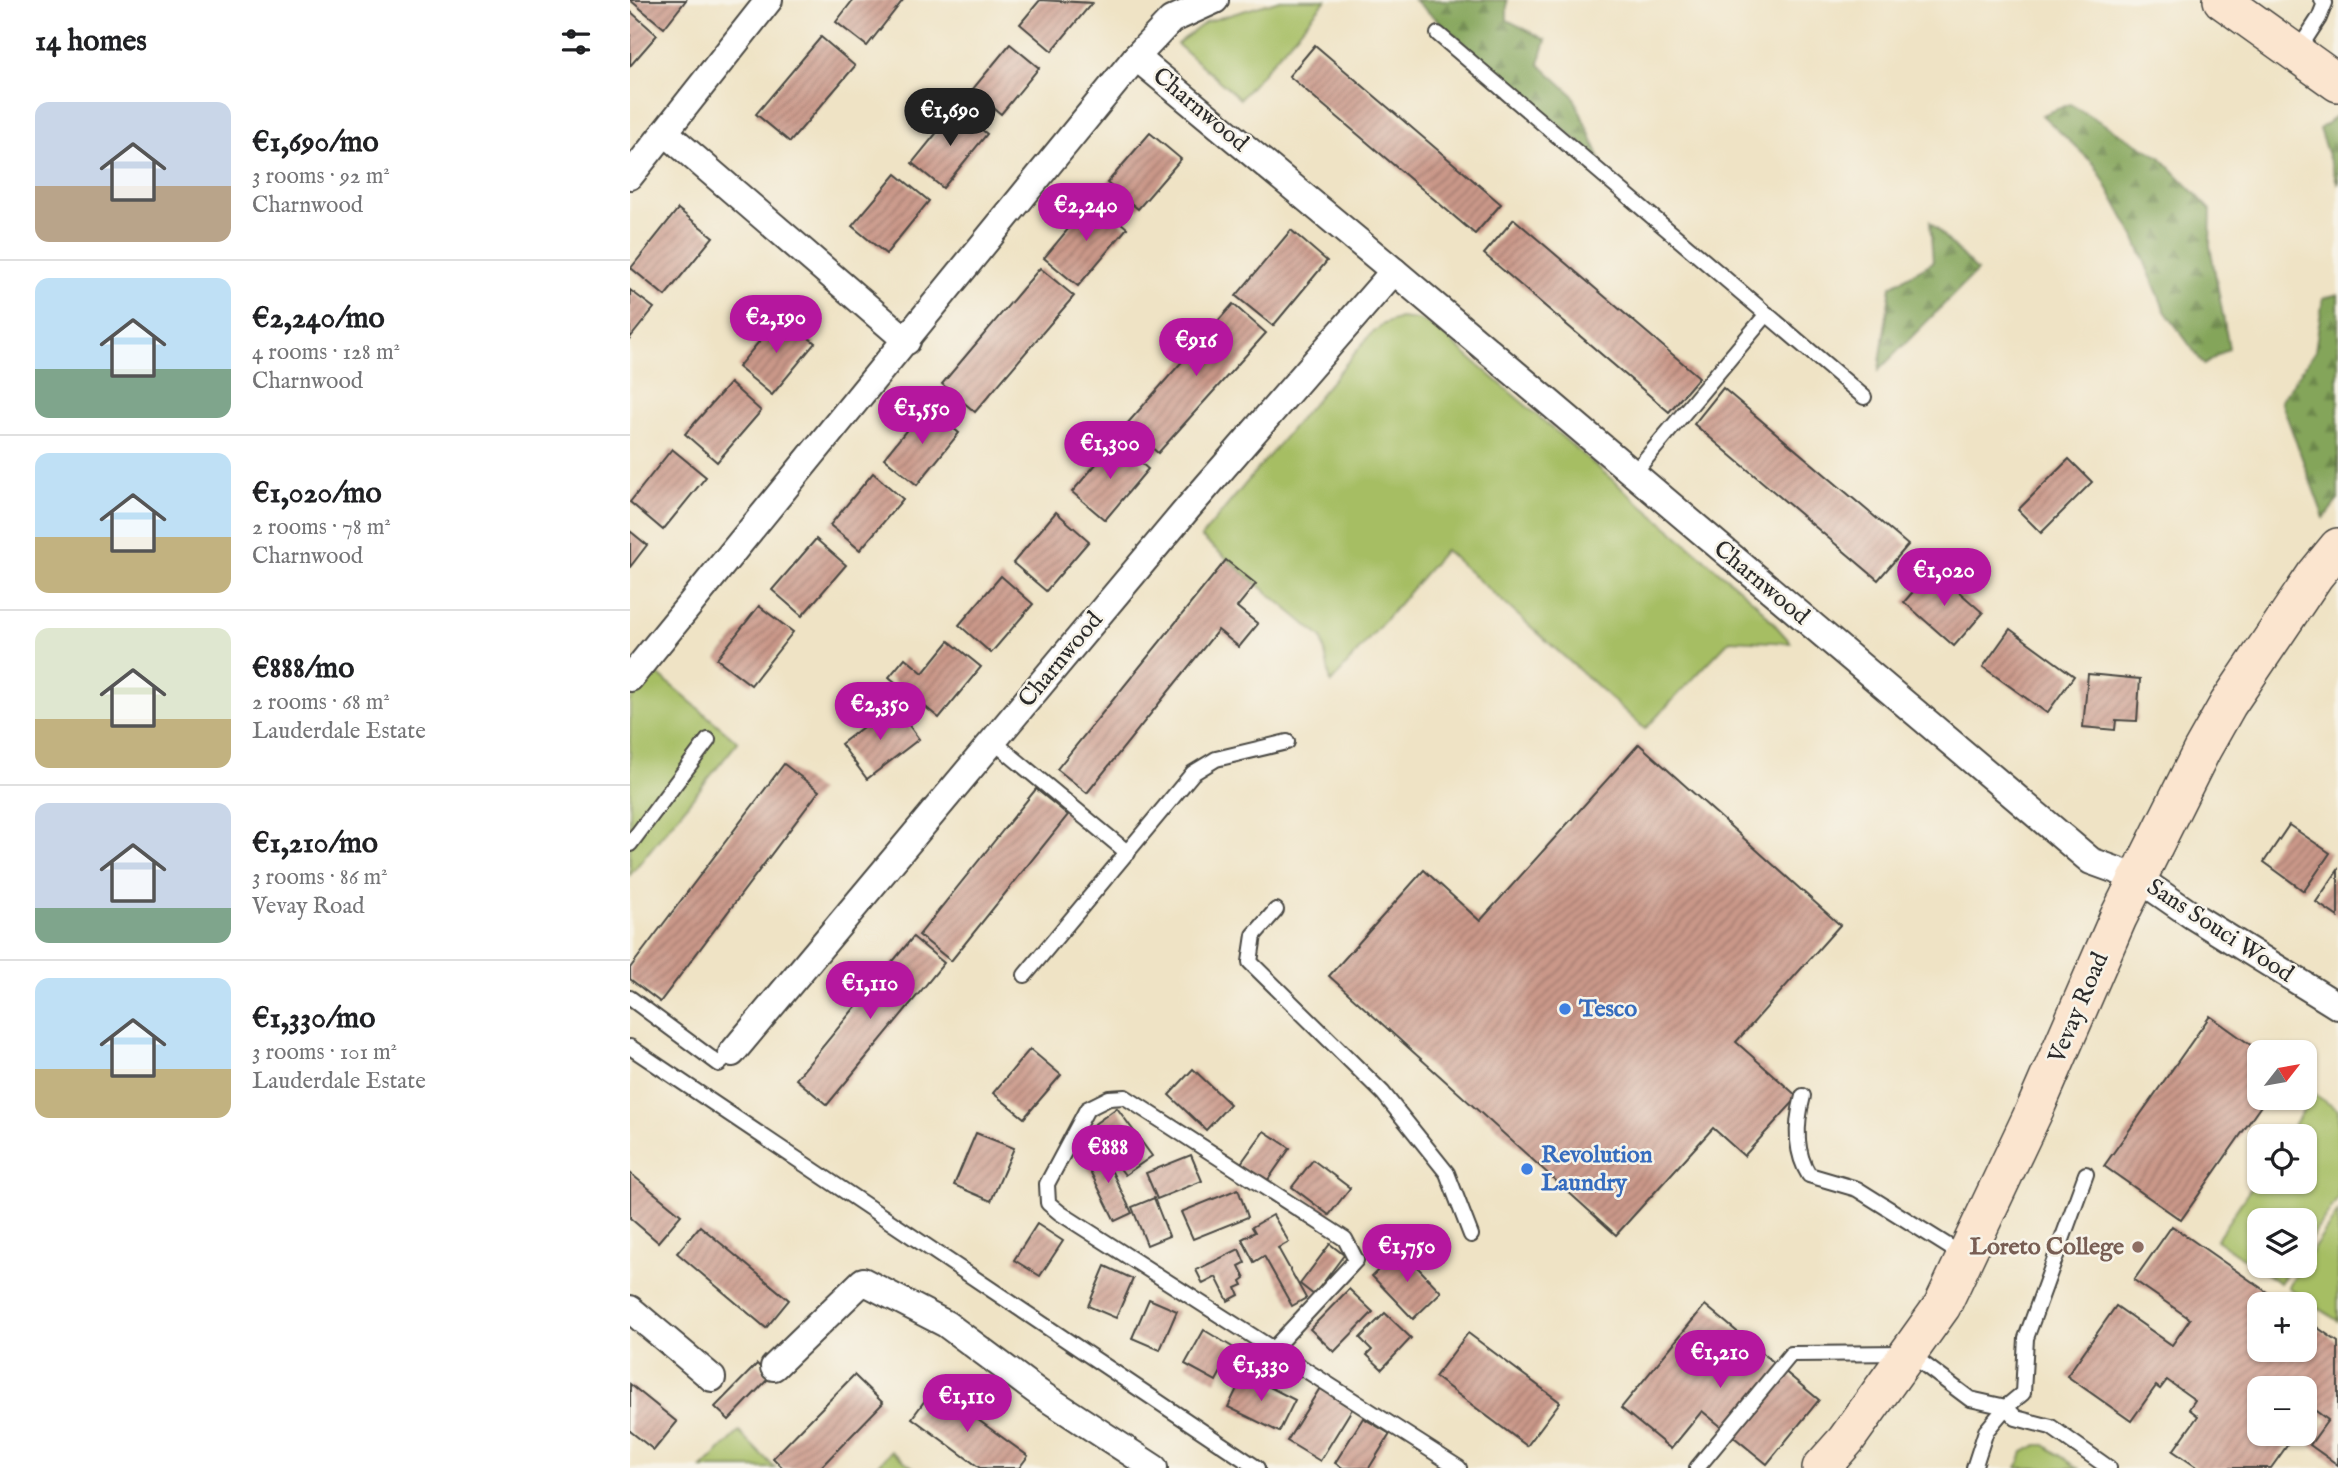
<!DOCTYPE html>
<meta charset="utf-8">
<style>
body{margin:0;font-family:"IM FELL English",serif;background:#f2f2f2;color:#202124;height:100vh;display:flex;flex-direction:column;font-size:26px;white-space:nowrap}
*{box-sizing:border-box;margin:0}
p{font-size:23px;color:#757577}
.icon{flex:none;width:38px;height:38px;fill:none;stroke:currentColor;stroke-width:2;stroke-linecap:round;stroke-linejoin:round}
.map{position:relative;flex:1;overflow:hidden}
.side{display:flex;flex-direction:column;background:#fff;width:630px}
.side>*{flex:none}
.needle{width:46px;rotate:59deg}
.controls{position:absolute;left:1617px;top:1040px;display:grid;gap:14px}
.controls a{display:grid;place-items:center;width:70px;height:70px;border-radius:14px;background:#fff;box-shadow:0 2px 5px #0004;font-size:35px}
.price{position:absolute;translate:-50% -60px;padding:0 16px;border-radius:24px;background:#b5179e;color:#fff;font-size:23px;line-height:46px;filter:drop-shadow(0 2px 4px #0008)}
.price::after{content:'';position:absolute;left:50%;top:42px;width:21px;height:16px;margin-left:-10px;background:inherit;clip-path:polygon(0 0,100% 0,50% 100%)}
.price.active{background:#222;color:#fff}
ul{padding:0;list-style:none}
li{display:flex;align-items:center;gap:21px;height:175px;padding:0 35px}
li+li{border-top:2px solid #e0e0e0}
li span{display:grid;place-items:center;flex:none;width:196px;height:140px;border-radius:14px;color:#555}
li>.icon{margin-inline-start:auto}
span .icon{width:84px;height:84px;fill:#fffc;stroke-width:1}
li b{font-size:30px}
h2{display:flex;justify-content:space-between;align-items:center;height:84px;padding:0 35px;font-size:30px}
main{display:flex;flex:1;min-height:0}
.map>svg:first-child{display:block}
.green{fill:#a6be64;stroke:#687448;stroke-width:2}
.forest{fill:url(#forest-firs);stroke:#586842;stroke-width:2}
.building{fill:url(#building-hatch)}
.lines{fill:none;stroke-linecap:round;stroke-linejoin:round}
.lane-casing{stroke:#484742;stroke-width:18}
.street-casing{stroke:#484742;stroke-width:30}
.secondary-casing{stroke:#484742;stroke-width:40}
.lane{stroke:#fff;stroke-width:14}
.street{stroke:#fff;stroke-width:26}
.secondary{stroke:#fbe5cf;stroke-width:37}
.shop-dot{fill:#3f7fe0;stroke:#f7f3e8;stroke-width:2.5}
.education-dot{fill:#8d6e63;stroke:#f7f3e8;stroke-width:2.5}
.labels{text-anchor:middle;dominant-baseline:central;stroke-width:5;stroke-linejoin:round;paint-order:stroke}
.street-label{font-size:24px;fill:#2b2b2b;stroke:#f7f3e8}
.shop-label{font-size:24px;font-weight:bold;fill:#366cbe;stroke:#f7f3e8;text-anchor:start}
.education-label{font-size:24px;font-weight:bold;fill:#785e54;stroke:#f7f3e8;text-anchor:end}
</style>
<main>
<section class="side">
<h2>14 homes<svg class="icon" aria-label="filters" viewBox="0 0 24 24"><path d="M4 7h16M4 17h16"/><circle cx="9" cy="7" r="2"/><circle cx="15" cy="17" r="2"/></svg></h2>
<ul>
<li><span style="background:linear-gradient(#c9d6e8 60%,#b9a48a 0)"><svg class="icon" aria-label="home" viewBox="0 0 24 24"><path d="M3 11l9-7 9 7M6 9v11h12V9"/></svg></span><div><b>€1,690/mo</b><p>3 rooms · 92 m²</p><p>Charnwood</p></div></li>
<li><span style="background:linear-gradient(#bfe0f5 65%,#7fa58c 0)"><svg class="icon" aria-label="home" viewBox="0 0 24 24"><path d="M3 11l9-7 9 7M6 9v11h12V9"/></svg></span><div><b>€2,240/mo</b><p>4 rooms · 128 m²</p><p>Charnwood</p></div></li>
<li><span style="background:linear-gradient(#bfe0f5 60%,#c2b280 0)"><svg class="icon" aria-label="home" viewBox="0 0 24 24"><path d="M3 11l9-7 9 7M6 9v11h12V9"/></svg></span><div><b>€1,020/mo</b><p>2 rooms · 78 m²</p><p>Charnwood</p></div></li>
<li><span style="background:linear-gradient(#dfe7d0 65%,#c2b280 0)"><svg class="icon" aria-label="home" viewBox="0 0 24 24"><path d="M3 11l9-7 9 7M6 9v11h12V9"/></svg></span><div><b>€888/mo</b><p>2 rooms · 68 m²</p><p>Lauderdale Estate</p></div></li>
<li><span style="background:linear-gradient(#c9d6e8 75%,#7fa58c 0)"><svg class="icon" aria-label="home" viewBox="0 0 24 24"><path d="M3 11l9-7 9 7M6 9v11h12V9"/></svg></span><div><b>€1,210/mo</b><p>3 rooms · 86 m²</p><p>Vevay Road</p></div></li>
<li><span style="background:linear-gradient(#bfe0f5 65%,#c2b280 0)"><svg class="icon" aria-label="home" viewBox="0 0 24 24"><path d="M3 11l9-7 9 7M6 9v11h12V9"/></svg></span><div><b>€1,330/mo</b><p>3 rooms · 101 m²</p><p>Lauderdale Estate</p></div></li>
</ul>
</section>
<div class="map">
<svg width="1708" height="1468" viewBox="0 0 1708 1468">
<defs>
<pattern id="forest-firs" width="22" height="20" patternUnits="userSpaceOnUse" patternTransform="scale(1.75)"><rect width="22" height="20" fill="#84a55a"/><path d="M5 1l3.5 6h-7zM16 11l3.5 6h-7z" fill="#6c874b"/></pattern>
<pattern id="building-hatch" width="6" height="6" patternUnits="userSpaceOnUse" patternTransform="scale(1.75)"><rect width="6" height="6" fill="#ca9889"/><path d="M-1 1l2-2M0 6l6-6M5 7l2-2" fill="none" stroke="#a47c70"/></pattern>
</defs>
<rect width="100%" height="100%" fill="#f7f3e8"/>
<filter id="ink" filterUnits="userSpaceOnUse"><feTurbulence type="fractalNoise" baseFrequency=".0143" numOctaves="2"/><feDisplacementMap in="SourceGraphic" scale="14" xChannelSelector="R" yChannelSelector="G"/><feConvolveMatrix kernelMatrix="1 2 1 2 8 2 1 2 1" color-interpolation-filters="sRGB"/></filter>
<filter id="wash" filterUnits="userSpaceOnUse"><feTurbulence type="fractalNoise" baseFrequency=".00686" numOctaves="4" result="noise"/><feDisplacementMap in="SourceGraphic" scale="28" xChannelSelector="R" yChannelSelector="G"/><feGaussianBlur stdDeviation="1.57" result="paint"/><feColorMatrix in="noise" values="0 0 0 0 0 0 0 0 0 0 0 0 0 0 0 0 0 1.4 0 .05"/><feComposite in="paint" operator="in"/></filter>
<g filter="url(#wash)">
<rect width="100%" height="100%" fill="#efe3c5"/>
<g class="green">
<path d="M650,0H696L610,99L547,44L576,22Z"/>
<path d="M770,318L788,320L803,326L1126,603L1161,643L1100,640L1015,729L815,550L701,683L692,638L571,537L740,335L754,324Z"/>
<path d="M24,671L108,742L0,875V701Z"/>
<path d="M1684,1094L1708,1110V1198L1675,1247V1220H1629V1265H1662L1650,1283L1586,1240L1629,1176V1181H1675V1136H1657Z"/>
<path d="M1708,1212V1321L1658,1287Z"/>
<path d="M109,1432L145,1468H72Z"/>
<path d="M1407,1445H1415L1448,1468H1387L1393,1452Z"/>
<path d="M261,1451L284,1468H245Z"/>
</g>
<g class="forest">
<path d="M784,0H877V20L916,40L909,64L943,95L971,161Z"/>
<path d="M1440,104L1530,157L1581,210L1580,246L1599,348L1574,365L1535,311L1504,236L1465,165L1412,115Z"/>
<path d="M1708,115V185L1689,129Z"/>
<path d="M1300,222L1347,271L1249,370L1261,286L1303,262Z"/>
<path d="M1708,294V500L1694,518L1651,401L1685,351L1693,298Z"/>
</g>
<g id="blocks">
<g class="building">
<path d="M0,0H56L34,28Z"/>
<path d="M223,0H273L237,46L206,22Z"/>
<path d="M410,0L462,3L422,51L390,24Z"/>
<path d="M0,11L27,35L0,66Z"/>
<path d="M191,37L225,66L160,142L126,114Z"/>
<path d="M380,44L409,68L371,114L342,90Z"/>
<path d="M685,45L871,204L845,234L659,76Z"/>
<path d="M326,109L357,134L313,188L282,163Z"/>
<path d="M520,133L551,159L508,209L477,183Z"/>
<path d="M266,174L299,201L256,254L222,226Z"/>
<path d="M463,199L497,228L448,286L414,258Z"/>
<path d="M48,209L83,237L35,296L1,268Z"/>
<path d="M884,219L1069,377L1039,412L854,254Z"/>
<path d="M661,230L697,261L643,326L606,296Z"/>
<path d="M410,268L444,296L345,412L312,384Z"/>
<path d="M0,290L24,308L0,338Z"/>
<path d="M603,304L636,333L528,453L496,425Z"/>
<path d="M151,315L185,343L142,395L108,367Z"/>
<path d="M100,383L131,411L87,462L55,434Z"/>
<path d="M1093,388L1278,545L1248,580L1064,424Z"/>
<path d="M296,406L329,433L287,485L254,458Z"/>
<path d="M486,441L518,469L475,520L442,492Z"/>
<path d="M42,449L76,477L33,530L0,502Z"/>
<path d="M1439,459L1462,482L1411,533L1388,510Z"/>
<path d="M243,473L273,499L230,550L200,525Z"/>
<path d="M426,512L459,541L416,591L383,563Z"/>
<path d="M0,531L17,545L0,567Z"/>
<path d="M186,539L216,565L172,616L142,590Z"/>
<path d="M596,560L626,584L607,607L628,624L609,647L588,630L457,793L427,769Z"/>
<path d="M1303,569L1353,613L1324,646L1274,602Z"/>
<path d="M371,576L403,604L361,653L329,625Z"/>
<path d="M129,606L163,632L121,685L87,659Z"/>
<path d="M1380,629L1444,676L1417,713L1353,667Z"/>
<path d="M319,641L351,667L309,718L259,677L275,658L293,673Z"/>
<path d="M1458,674L1510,679L1507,721L1486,720L1485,730L1453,727Z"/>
<path d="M263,704L289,739L237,779L211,744Z"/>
<path d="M1009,744L1210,925L1106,1042L1168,1097L1114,1156L1083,1128L986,1235L699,976L794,870L850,921Z"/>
<path d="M154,764L189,791L30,1002L0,979V968Z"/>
<path d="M406,789L438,815L321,961L289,935Z"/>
<path d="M1659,825L1700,853L1674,891L1634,862Z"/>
<path d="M1708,870V917L1686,902Z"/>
<path d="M283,937L314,963L197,1105L166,1079Z"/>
<path d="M1580,1016L1629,1051V1097H1637L1551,1220L1474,1166Z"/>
<path d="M400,1049L431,1075L394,1118L363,1093Z"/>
<path d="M563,1069L600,1104L576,1130L539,1095Z"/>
<path d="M487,1108L522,1156L495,1175L459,1128Z"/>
<path d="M634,1131L660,1148L635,1184L609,1166Z"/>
<path d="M346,1133L384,1148L361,1201L324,1185Z"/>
<path d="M471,1149L502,1213L485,1221L453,1157Z"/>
<path d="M561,1155L572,1181L527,1199L516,1173Z"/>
<path d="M683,1160L720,1188L699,1215L662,1187Z"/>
<path d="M0,1173L51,1215L28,1242L0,1218Z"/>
<path d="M608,1189L618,1217L563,1239L551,1212Z"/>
<path d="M524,1198L539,1236L517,1245L502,1207Z"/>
<path d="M643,1215L659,1242L648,1248L676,1298L662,1306L634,1256L624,1262L612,1239L625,1232L622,1227Z"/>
<path d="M407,1224L433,1241L410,1276L384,1260Z"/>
<path d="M70,1226L159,1300L136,1328L47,1253Z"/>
<path d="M1542,1226L1654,1304H1629V1349H1675V1319L1708,1342V1465L1680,1445L1698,1420L1683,1409L1675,1421V1388H1629V1433H1666L1641,1468H1568L1543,1451L1568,1416L1559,1409L1565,1400L1537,1380L1530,1389L1526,1386L1501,1421L1437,1376L1486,1306L1542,1345L1560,1319L1504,1280Z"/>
<path d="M700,1244L714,1255L684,1295L670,1284Z"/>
<path d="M609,1249L615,1263L609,1266L615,1278L611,1281L613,1285L606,1288L609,1295L598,1301L586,1277L573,1284L566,1270Z"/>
<path d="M770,1249L811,1292L783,1319L742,1276Z"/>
<path d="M475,1266L503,1279L486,1318L458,1306Z"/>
<path d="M719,1289L743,1312L704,1352L680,1329Z"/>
<path d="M519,1299L547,1311L530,1350L502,1338Z"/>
<path d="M1075,1305L1189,1400L1137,1464L1072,1411L1041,1449L991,1408Z"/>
<path d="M755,1313L781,1338L752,1369L737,1355L742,1350L730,1338Z"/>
<path d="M574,1330L604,1348L586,1381L555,1364Z"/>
<path d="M838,1333L930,1402L897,1446L805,1377Z"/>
<path d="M127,1364L140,1377L99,1420L85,1407Z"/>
<path d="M614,1374L665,1400L649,1432L598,1407Z"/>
<path d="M224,1375L253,1403L190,1468H153L143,1458Z"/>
<path d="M0,1384L47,1422L24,1450L0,1431Z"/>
<path d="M304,1388L398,1456L389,1468H350L282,1418Z"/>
<path d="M690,1388L722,1409L690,1461L657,1441Z"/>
<path d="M733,1418L760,1434L739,1468H713L705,1463Z"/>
</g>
</g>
</g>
<g filter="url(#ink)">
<use href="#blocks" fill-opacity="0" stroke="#484742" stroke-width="2"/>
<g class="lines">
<defs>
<g id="lane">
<path d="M808,34L1234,397"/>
<path d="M1667,52L1689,18L1695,3L1692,0"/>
<path d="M1003,474L1137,314"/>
<path d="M363,741L498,853"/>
<path d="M0,844L78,740"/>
<path d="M646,910L624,935L620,962L753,1093L817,1173L841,1235"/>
<path d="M395,975L563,773L586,759L657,742"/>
<path d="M0,998L89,1064L102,1053"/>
<path d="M0,1047L627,1468"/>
<path d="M1173,1096C1166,1122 1164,1151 1179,1175L1227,1189L1334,1256"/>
<path d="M643,1349L726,1260L715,1239L495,1097L479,1098L457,1109L417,1184L418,1203L430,1213L829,1468"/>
<path d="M1067,1468L1161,1354L1279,1353L1340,1399L1376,1407L1393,1393L1396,1338L1456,1174"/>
<path d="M1344,1468L1356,1431L1376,1407L1386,1418L1421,1427L1479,1468"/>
</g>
<g id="street">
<path d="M506,57L541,20L585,0"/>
<path d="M36,133L277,341"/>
<path d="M0,176L139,0"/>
<path d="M0,678L506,57L764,271"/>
<path d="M102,1053L558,508L764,271L1461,861L1508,878L1563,916L1708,1006"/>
<path d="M0,1309L82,1378"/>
<path d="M144,1367L233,1281L316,1324L409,1393L524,1468"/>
</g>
<g id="secondary">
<path d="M1592,0L1708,83"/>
<path d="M1191,1468L1216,1440L1312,1306L1406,1107L1488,918L1572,750L1598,704L1685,575L1708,547"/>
</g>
</defs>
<use href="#lane" class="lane-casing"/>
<use href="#street" class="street-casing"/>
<use href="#secondary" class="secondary-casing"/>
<use href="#lane" class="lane"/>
<use href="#street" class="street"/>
<use href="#secondary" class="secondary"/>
</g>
</g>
<g class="shop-dot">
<circle cx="935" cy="1009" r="7"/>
<circle cx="897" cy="1169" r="7"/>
</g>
<circle class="education-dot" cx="1508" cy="1247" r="7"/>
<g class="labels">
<g class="street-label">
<text transform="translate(570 110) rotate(40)">Charnwood</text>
<text transform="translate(1131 583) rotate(40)">Charnwood</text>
<text transform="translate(431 660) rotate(-50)">Charnwood</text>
<text transform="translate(1590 931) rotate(33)">Sans Souci Wood</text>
<text transform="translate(1449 1008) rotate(-67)">Vevay Road</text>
</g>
<g class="shop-label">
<text x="949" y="1009">Tesco</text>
<text x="911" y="1155">Revolution<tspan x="911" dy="28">Laundry</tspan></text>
</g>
<g class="education-label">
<text x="1494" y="1247">Loreto College</text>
</g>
</g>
</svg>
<div class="controls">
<a><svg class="needle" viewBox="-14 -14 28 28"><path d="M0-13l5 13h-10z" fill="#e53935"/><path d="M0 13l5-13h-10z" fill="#757577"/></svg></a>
<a><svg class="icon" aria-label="locate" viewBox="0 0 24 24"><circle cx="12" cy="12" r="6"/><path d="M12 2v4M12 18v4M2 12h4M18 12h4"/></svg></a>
<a><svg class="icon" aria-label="layers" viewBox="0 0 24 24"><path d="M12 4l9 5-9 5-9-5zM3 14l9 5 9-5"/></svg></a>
<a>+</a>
<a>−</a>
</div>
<b class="price active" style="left:320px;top:148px">€1,690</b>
<b class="price" style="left:456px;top:243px">€2,240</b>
<b class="price" style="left:146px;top:355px">€2,190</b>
<b class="price" style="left:566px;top:378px">€916</b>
<b class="price" style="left:292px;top:446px">€1,550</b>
<b class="price" style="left:480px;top:481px">€1,300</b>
<b class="price" style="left:1314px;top:608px">€1,020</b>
<b class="price" style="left:250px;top:742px">€2,350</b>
<b class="price" style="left:240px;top:1021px">€1,110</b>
<b class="price" style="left:478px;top:1185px">€888</b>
<b class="price" style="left:777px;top:1284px">€1,750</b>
<b class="price" style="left:1090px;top:1390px">€1,210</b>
<b class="price" style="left:631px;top:1403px">€1,330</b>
<b class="price" style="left:337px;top:1434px">€1,110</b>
</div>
</main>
